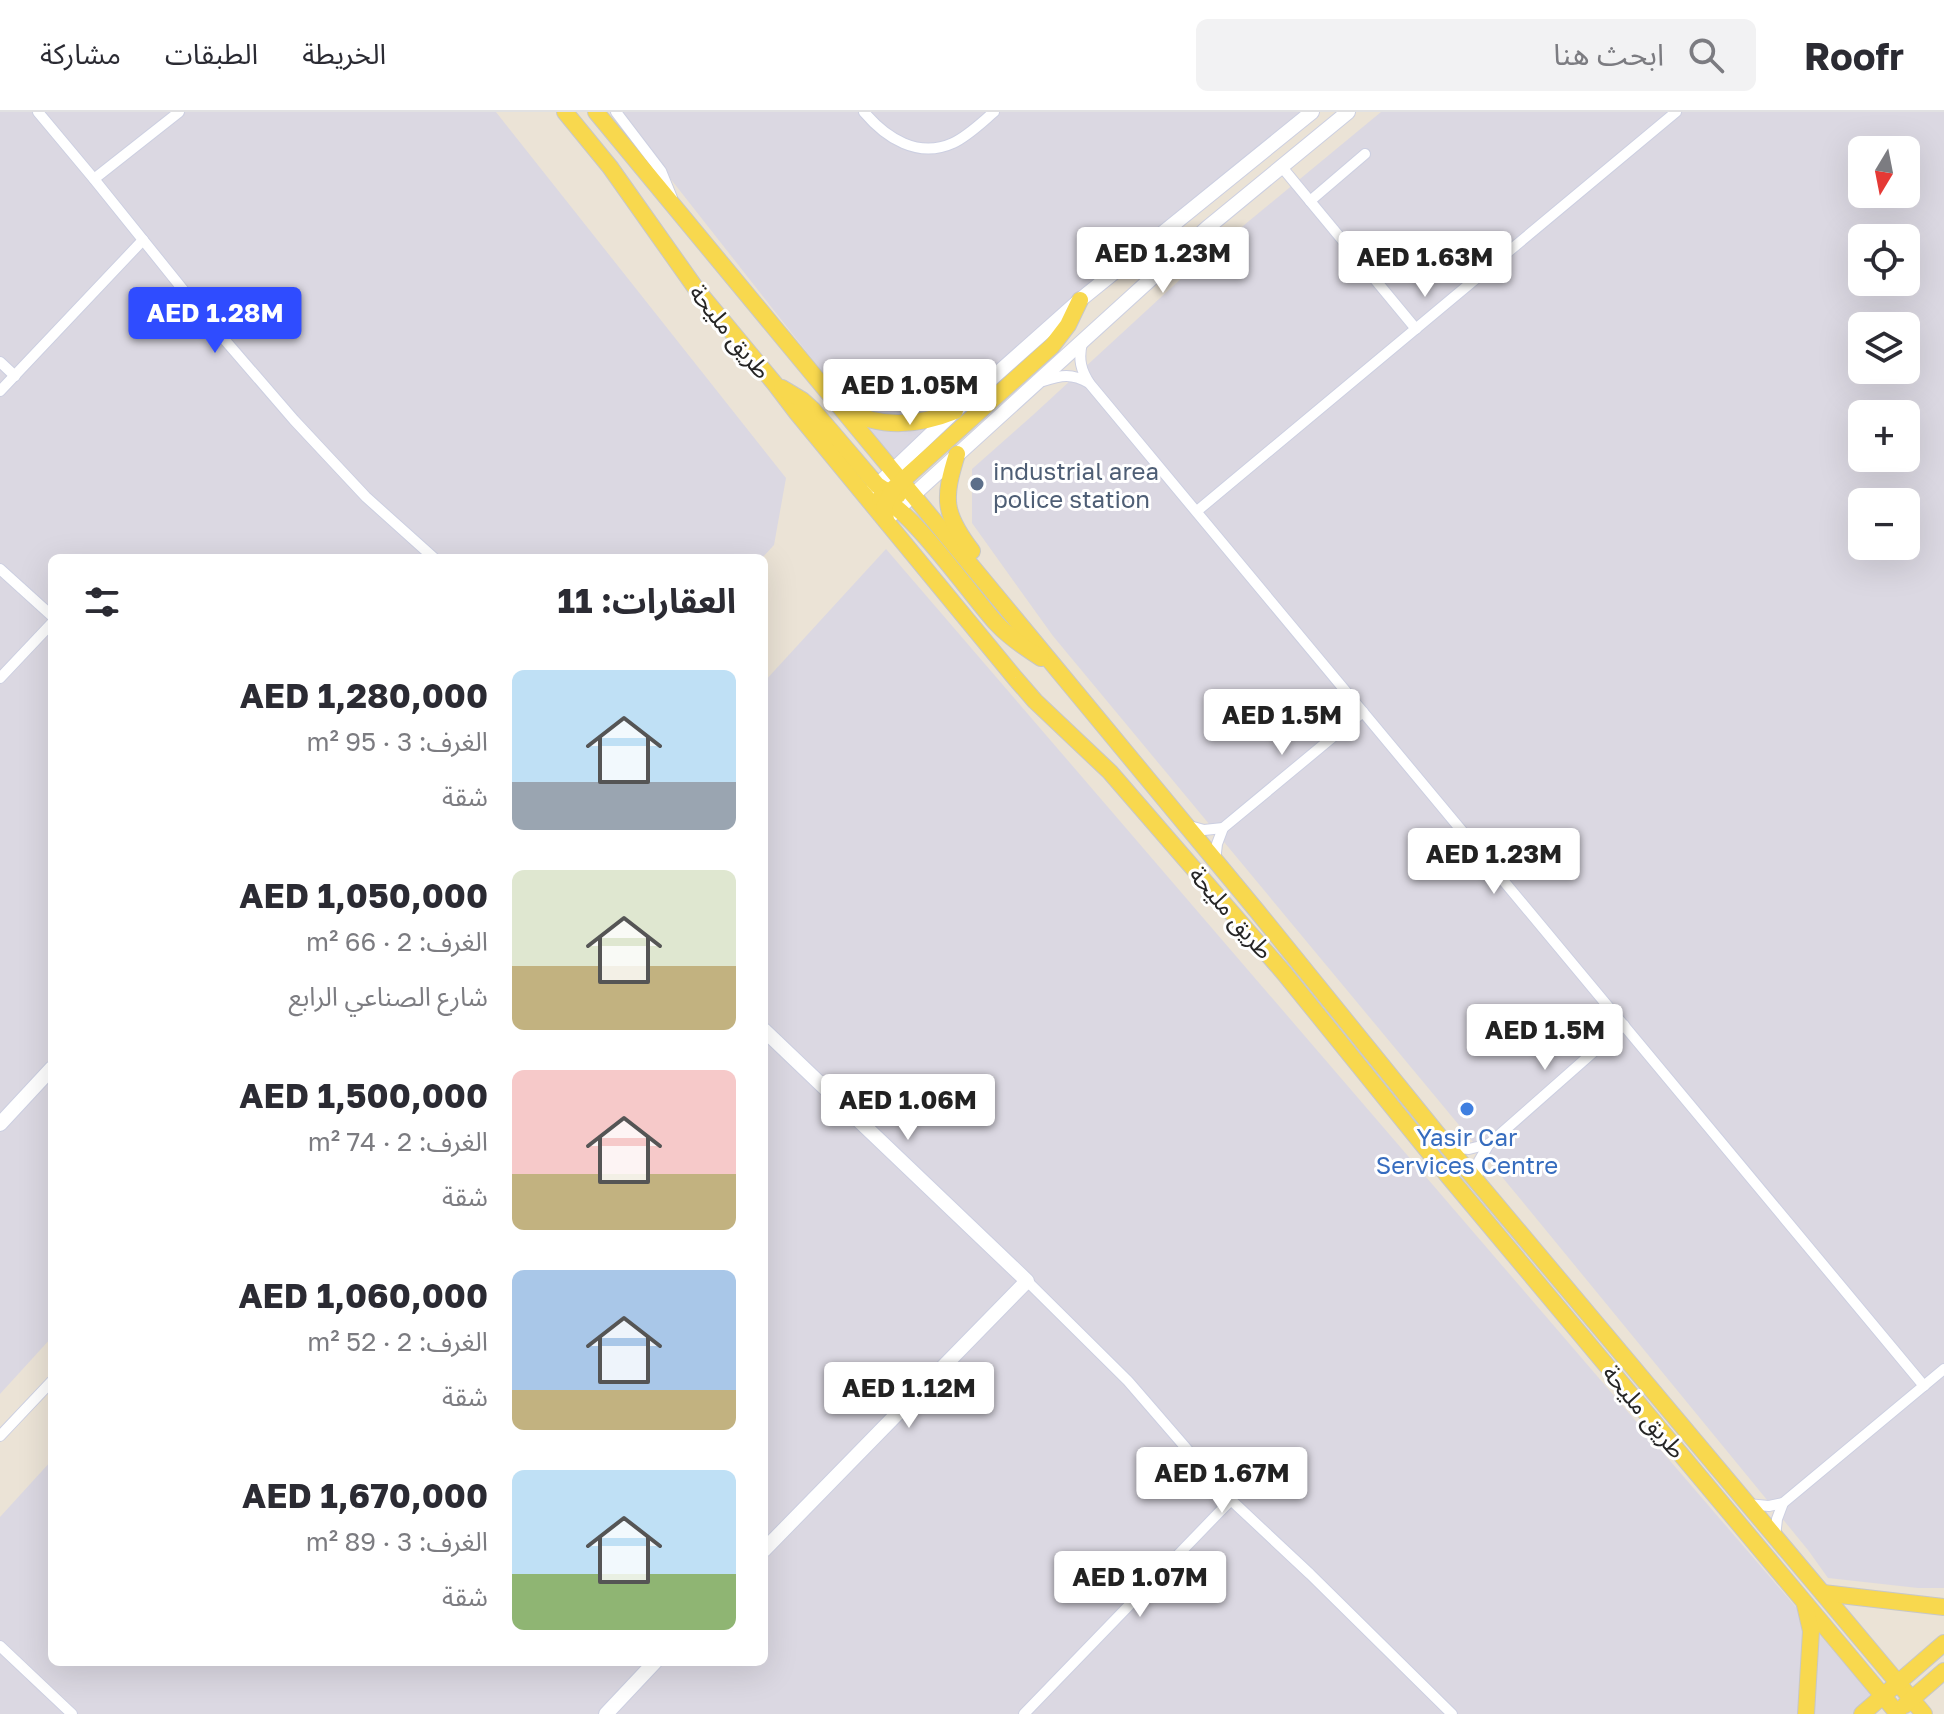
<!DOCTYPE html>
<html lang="ar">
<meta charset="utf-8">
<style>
body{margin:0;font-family:"Golos Text","Noto Sans Arabic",sans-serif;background:#f2f2f3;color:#2b2b33;direction:rtl;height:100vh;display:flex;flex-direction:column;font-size:30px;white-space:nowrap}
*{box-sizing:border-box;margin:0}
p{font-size:26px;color:#7c7c81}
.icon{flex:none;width:44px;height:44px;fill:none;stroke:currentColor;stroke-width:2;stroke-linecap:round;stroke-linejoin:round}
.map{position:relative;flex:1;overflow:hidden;direction:ltr}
.side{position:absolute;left:48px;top:442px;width:720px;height:1112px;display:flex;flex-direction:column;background:#fff;border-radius:12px;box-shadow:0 8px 32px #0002;direction:rtl}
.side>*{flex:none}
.needle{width:52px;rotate:190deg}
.controls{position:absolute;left:1848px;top:24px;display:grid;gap:16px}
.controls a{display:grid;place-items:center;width:72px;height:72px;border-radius:12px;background:#fff;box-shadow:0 8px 32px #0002;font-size:40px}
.price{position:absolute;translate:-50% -68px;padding:0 18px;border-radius:8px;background:#fff;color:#222;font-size:26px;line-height:52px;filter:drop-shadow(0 2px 4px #0008)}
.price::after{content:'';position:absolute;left:50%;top:48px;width:24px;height:18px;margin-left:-12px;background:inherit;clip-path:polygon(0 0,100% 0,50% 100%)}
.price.active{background:#2f4cff;color:#fff}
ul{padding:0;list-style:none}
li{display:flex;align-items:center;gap:24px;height:200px;padding:0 32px}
li span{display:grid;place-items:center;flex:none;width:224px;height:160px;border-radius:12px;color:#555}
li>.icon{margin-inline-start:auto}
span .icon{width:96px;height:96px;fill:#fffc;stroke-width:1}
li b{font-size:34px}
h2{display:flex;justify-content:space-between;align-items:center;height:96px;padding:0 32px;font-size:34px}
header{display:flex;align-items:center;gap:48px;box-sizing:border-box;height:112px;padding:0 40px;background:#fff;border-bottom:2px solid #e1e1e2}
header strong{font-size:38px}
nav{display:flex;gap:44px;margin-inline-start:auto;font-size:28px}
.search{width:560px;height:72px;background:#f2f2f3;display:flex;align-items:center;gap:20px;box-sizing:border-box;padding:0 28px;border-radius:12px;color:#7c7c81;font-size:30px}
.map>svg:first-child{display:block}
.industrial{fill:#dbd8e2;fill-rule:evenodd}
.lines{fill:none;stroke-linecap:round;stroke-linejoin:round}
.minor-casing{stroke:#cccfe1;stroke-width:12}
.secondary-casing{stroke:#cccfe1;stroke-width:16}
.primary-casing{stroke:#c7c7c7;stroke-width:18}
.minor{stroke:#fff;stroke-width:10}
.secondary{stroke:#fff;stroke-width:14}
.primary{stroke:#f8d84e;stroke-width:16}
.service-dot{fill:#5c6f8a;stroke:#fff;stroke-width:3}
.shop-dot{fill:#3f7fe0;stroke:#fff;stroke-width:3}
.labels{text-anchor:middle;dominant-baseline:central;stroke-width:6;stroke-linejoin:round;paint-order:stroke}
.street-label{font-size:24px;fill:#262626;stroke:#fff}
.service-label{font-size:24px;fill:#4e5e75;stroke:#fff;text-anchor:start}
.shop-label{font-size:24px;fill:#366cbe;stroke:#fff}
</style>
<header>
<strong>Roofr</strong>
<div class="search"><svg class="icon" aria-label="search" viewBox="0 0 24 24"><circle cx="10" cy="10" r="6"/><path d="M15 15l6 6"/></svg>ابحث هنا</div>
<nav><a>الخريطة</a><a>الطبقات</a><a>مشاركة</a></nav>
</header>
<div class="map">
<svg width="1944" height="1602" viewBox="0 0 1944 1602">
<rect width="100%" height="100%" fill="#ebe3d6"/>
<g class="industrial">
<path d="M0,0H496L786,366L774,433L762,446H52V1225L0,1282Z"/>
<path d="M618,0H1313L894,351Z"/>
<path d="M1381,0H1944V1476H1918L1828,1466L1808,1438L1522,1089L1053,524L972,411V357L1033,303L1197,152ZM1862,38H1906V82H1862ZM1862,126H1906V170H1862ZM1862,214H1906V258H1862ZM1862,302H1906V346H1862ZM1862,390H1906V434H1862Z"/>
<path d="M886,437L1874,1586L1858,1602H0V1405L52,1348V1550H764V570Z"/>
</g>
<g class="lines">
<defs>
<g id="minor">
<path d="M38,0L94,67L205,205L294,308L366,385L434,446"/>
<path d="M616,0L661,59L672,86"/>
<path d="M864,0C886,26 918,47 953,31C968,24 981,11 994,0"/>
<path d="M1281,54L1416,217"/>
<path d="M94,67L179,0"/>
<path d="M1310,89L1365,42"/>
<path d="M1082,231C1078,247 1081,259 1090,272L1924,1274"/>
<path d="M0,250L15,264"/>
<path d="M1043,269C1061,263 1072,261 1089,271"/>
<path d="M0,279L143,128"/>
<path d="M1197,399L1676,0"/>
<path d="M0,457L52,504"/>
<path d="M0,566L52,511"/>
<path d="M1186,713L1204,718L1223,716"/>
<path d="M1215,749L1217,732L1223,716L1363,600"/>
<path d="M1448,1035L1469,1037L1489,1032"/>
<path d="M1477,1067L1479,1049L1489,1032L1624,913"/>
<path d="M1027,1169L1128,1269L1231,1388L1310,1462L1452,1602"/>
<path d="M0,1324L52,1269"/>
<path d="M1747,1392L1769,1394L1783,1391"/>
<path d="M1775,1425L1777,1407L1783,1391L1944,1257"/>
<path d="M0,1534L72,1602"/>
<path d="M1024,1602L1231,1388"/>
</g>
<g id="secondary">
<path d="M870,380L955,299L1080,188L1312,0"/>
<path d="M889,405L1207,116L1348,0"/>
<path d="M764,918L1027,1169L764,1438"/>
<path d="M0,1012L52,956"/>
<path d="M606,1602L655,1550"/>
</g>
<g id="primary">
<path d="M565,0L610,55L697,178L775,272L797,301L1015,566L1035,589L1110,660L1284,861L1449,1065L1898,1602"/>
<path d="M596,0L1257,799L1448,1035L1924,1602"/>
<path d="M782,276L802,288L813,298L877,373L883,377L898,383"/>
<path d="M845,297C880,317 918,314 955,299"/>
<path d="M957,342C943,387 943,401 972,439"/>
<path d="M880,386C910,395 972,485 997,512C1010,526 1025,536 1041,546"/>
<path d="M886,408L884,395L893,377L1052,234L1068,213L1080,188"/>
<path d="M1823,1481L1944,1495"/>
<path d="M1805,1493L1811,1519L1806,1602"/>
<path d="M1905,1593L1944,1559"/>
<path d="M1862,1602L1944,1531"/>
</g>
</defs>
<use href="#minor" class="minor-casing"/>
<use href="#secondary" class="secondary-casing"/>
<use href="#primary" class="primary-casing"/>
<use href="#minor" class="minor"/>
<use href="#secondary" class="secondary"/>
<use href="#primary" class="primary"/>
</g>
<circle class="service-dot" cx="977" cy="372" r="8"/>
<circle class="shop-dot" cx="1467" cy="997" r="8"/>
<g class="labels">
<g class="street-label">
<text transform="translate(731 219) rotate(51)">طريق مليحة</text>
<text transform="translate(1232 800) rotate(49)">طريق مليحة</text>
<text transform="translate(1645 1299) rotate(50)">طريق مليحة</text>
</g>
<g class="service-label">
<text x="993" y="358">industrial area<tspan x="993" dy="28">police station</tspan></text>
</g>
<g class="shop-label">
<text x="1467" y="1024">Yasir Car<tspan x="1467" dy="28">Services Centre</tspan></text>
</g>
</g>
</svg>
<div class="controls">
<a><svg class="needle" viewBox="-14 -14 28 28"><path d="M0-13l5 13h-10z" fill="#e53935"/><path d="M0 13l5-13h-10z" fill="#7c7c81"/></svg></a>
<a><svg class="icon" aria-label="locate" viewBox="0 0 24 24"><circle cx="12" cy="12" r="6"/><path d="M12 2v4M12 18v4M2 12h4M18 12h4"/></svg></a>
<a><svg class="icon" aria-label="layers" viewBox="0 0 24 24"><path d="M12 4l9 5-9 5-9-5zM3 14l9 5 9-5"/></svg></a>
<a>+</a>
<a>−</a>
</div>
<b class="price" style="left:1163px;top:183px">AED 1.23M</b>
<b class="price" style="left:1425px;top:187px">AED 1.63M</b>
<b class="price active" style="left:215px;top:243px">AED 1.28M</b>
<b class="price" style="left:910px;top:315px">AED 1.05M</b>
<b class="price" style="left:1282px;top:645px">AED 1.5M</b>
<b class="price" style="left:1494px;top:784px">AED 1.23M</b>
<b class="price" style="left:1545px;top:960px">AED 1.5M</b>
<b class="price" style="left:908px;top:1030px">AED 1.06M</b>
<b class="price" style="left:909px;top:1318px">AED 1.12M</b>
<b class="price" style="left:1222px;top:1403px">AED 1.67M</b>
<b class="price" style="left:1140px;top:1507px">AED 1.07M</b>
<section class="side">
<h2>العقارات: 11<svg class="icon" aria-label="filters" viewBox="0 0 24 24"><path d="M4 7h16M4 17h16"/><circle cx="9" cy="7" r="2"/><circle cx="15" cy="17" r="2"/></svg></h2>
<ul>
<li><span style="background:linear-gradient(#bfe0f5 70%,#9aa5b1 0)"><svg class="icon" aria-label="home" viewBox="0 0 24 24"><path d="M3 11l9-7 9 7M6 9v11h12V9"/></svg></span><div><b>AED 1,280,000</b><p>الغرف: 3 · 95 m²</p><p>شقة</p></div></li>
<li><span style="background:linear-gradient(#dfe7d0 60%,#c2b280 0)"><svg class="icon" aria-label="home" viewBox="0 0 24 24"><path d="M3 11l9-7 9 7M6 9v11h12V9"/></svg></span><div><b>AED 1,050,000</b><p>الغرف: 2 · 66 m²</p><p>شارع الصناعي الرابع</p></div></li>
<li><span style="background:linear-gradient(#f6c9c9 65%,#c2b280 0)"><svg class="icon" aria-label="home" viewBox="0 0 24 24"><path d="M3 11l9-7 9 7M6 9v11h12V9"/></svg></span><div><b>AED 1,500,000</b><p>الغرف: 2 · 74 m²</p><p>شقة</p></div></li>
<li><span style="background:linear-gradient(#a9c7e8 75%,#c2b280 0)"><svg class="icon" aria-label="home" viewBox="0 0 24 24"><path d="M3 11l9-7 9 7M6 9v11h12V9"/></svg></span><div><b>AED 1,060,000</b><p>الغرف: 2 · 52 m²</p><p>شقة</p></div></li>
<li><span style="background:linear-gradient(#bfe0f5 65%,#8fb573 0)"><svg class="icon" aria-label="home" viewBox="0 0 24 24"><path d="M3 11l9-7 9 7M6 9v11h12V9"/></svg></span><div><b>AED 1,670,000</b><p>الغرف: 3 · 89 m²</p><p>شقة</p></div></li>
</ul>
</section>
</div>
